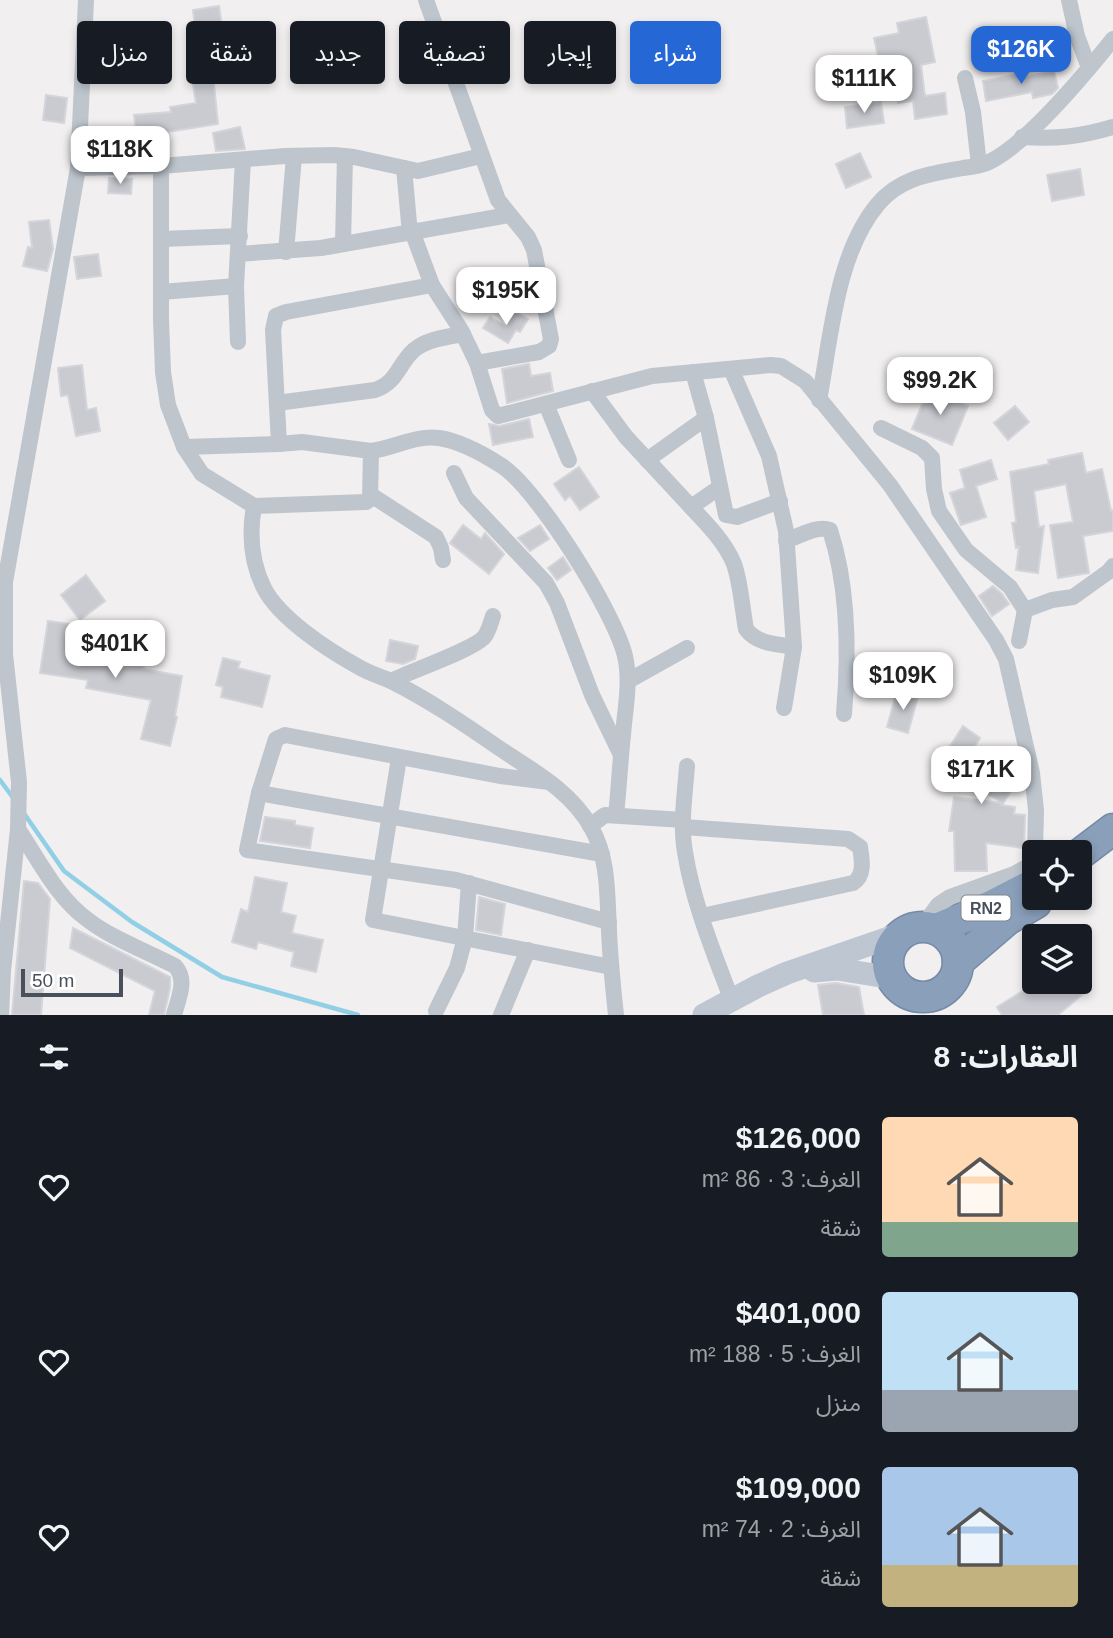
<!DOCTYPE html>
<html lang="ar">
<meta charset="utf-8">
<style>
body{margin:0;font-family:Arial,"Noto Sans Arabic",sans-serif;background:#242831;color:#f1f3f6;direction:rtl;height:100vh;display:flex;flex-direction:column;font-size:26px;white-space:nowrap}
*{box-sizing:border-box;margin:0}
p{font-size:23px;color:#9ea1a6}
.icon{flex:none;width:38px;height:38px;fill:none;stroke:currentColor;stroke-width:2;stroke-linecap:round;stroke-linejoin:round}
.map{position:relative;height:1015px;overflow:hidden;direction:ltr}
.panel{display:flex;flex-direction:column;background:#171b24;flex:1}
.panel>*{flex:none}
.hud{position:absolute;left:21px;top:21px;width:700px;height:63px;direction:rtl;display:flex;gap:14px}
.buttons{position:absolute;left:1022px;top:840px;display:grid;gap:14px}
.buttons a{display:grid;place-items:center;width:70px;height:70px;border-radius:7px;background:#171b24;box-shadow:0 4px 10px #0003;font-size:35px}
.scale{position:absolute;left:21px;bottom:18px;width:102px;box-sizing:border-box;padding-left:7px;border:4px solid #48515b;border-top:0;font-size:19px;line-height:24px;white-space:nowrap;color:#48515b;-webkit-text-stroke:5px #fff;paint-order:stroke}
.price{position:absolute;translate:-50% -60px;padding:0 16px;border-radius:14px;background:#fff;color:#222;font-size:23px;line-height:46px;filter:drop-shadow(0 2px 4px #0008)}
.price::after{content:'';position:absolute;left:50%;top:42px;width:21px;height:16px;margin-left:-10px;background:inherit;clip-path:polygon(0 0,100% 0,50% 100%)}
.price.active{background:#2568d5;color:#fff}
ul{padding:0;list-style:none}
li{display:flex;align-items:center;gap:21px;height:175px;padding:0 35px}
li span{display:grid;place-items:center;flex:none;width:196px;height:140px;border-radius:7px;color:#555}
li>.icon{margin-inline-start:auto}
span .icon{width:84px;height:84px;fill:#fffc;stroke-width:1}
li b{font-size:30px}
h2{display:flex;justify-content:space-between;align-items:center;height:84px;padding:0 35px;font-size:30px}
.tag{padding:0 24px;border-radius:7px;background:#171b24;box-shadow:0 4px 10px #0003;font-size:24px;line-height:63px}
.tag.active{background:#2568d5;color:#fff}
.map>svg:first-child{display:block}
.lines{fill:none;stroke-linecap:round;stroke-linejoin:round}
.stream{stroke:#90cfe6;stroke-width:4.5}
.building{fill:#c9cbd1;stroke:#d3d5da;stroke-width:2}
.highway-casing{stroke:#758aa6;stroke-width:33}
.street{stroke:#bec5cd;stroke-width:16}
.secondary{stroke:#bec6d1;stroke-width:23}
.highway{stroke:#8a9fba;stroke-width:30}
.labels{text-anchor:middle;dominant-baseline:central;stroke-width:6;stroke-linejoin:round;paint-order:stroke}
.shield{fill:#fff;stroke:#7f858c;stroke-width:2}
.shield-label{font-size:16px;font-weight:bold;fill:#48515b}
</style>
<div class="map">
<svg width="1113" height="1015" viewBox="0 0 1113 1015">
<rect width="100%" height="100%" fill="#f1efef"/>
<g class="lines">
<g class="stream">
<path d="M0,780L14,799"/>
<path d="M23,812L64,871L132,922L222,977L358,1015"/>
</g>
</g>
<g class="building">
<path d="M219,6L225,49L236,47L239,70L212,74L208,40L197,41L193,10Z"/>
<path d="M926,17L935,62L921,65L925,96L945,93L947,114L915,119L913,101L898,103L895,82L908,80L904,60L880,65L874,38L899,33L897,23Z"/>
<path d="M1054,71L1058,88L1052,94L1033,98L1032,92L986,101L983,81L1020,74L1021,78Z"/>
<path d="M213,75L218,124L167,132L168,148L96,156L93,136L136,130L134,115L171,112L170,107L196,103L192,78Z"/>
<path d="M46,95L67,98L64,123L43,120Z"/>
<path d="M881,102L884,123L847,128L845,107Z"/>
<path d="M240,127L245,149L216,151L213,133Z"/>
<path d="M860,153L871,177L846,188L836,164Z"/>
<path d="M1080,169L1084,195L1052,201L1047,175Z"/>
<path d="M109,178L132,179L131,194L108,193Z"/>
<path d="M49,220L53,249L47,271L23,266L28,247L32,248L29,222Z"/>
<path d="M98,254L101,276L77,279L74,257Z"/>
<path d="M514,311L528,319L520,332L516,330L508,343L483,328L490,317L506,326Z"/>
<path d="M529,364L531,376L550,373L553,391L507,403L502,369Z"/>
<path d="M82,365L87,410L96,408L100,431L76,436L68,395L61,396L58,368Z"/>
<path d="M928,390L968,406L952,445L912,429Z"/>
<path d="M1015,406L1029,422L1008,440L994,423Z"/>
<path d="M529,419L533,437L493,445L489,424L500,426Z"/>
<path d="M1082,453L1086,473L1102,469L1111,511L1113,510V531L1083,536L1089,573L1058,578L1050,525L1073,522L1066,484L1034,491L1039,527L1044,526L1038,573L1016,570L1019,547L1016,548L1012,523L1016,522L1010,472L1049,464L1048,460Z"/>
<path d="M991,460L997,479L976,486L986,517L961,525L950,493L965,488L960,470Z"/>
<path d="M579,467L599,497L580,510L570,496L565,500L554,484Z"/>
<path d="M463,525L481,539L485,533L504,554L489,574L450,543Z"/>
<path d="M540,525L549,539L530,551L518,538Z"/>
<path d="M563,557L571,570L557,580L548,568Z"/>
<path d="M86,575L105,601L80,620L61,595Z"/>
<path d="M993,586L1002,594L1009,604L992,616L979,596Z"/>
<path d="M48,621L77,625L74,648L85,649L84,655L144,666L143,669L182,676L175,716L177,717L170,746L141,739L151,700L86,688L88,680L40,673Z"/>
<path d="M390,640L418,646L415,659L403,664L386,661Z"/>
<path d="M930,653L933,675L926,676L927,678L908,681L905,656Z"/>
<path d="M223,658L240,662L238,668L270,676L262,707L221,697L223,687L216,685Z"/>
<path d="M897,691L918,696L908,733L887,727Z"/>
<path d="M963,726L980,738L973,749L1019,779L1002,805L1015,807L1014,814L1025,815L1024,848L986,843L987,871H955L954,831H949L954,797L1002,803L940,762Z"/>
<path d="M265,817L295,821V825L313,828L310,848L260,841Z"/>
<path d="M255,877L287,883L281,912L296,916L292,933L323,940L316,972L291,966L294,952L258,942L256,949L232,942L241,909L248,912Z"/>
<path d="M24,881L38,883L50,899L41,1015H12Z"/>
<path d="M479,897L505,904L501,935L476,930Z"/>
<path d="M73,928L170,977V988L164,1015H149L155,991L70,948Z"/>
<path d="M1037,982H1086L1090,988L1058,1015H1002L997,1007Z"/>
<path d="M836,983L859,987L864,1015H823L818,985Z"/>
</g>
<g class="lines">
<defs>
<g id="highway">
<path d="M1080,854L1113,829"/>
<circle cx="923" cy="962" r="35"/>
<path d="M936,929L991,906L1034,884"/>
<path d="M958,962L1007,920L1036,903"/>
</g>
</defs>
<use href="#highway" class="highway-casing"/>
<g class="street">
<path d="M426,0L498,200L528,237L534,250L551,339L549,346L539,352L477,363"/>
<path d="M1069,0L1077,36L1089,68"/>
<path d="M965,78L973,112L979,165"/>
<path d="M1022,137C1057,139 1080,137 1113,127"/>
<path d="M481,156L418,171L354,157L334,155L285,156L161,166V319L163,372L168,405L184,447L202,474L254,506C249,534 251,562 264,588C279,618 328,650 357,666C368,673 380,676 391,681C429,700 464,724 499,748C533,771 570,790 591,827C609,859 607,895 609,930C610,959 613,987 616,1015"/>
<path d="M78,168L161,166"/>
<path d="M404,168L409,223L432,285"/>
<path d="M161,239L240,236"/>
<path d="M343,244L345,156"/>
<path d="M286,252L294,156"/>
<path d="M238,254L321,248L509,215"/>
<path d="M236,286L238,342"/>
<path d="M161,292L236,286L243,160"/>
<path d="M731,369L769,456L786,531L794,647L784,708"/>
<path d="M693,372L706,418L726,515L737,517L780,501"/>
<path d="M592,391L626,437L691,507L720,487"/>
<path d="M819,400C831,338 836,254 878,204C900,177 931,174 963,168C972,167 981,166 989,162C1028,143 1085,74 1113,39"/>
<path d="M277,403L375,390C398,382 398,364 414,350C427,339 447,337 463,334"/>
<path d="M546,404L569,460"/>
<path d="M881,428L922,448L932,458L934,489L939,511L966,550L1010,587L1025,610"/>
<path d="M184,447L279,444L273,330L276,316L286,312L432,285L461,330L477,363L492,410L498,416L652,376L771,365L781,366L805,381L890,485L996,640L1006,659L1032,773L1036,810L1035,852"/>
<path d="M371,451C394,448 415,435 439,438C459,441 485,455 502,466C538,490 615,613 625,656C631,682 625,709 623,735C620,762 619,788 616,815"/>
<path d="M647,460L706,418"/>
<path d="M454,473L466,498L546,583L557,603L592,695L621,755"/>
<path d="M371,495L436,537L441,548L443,560"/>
<path d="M254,506L366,502L370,499L371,451L302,442L279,444"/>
<path d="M691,507C707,524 725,542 734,564C741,584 742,608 746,629C757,644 776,644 794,647"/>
<path d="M786,541C799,536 817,525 830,530C849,588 849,654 844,714"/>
<path d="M1019,641L1025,610L1052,600L1073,597L1108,572L1113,566"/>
<path d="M391,681C410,671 476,649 485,636C489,630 491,622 493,616"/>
<path d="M628,681L687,648"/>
<path d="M399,758L373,920L611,967"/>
<path d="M687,766C685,794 680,824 685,852C693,903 714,953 732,1001"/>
<path d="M549,782L500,776L285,735L276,739L259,793L602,854"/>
<path d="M259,793L247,850L456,880L609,922"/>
<path d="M590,826L605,815L683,820"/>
<path d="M684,827L848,839L860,847C862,859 865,876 853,883L702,916"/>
<path d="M18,829C39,860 57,898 88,920C111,938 148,952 175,966C188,980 178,999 174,1015"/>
<path d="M922,927L938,905L950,897L1014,874L1034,863"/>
<path d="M436,1011L457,968L465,938L469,883"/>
<path d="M1,1015L3,971L18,829L19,782L5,654V582L78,168L86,0"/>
<path d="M501,1015L528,950"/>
</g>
<g class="secondary">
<path d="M814,971L837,969L893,978"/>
<path d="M704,1015L758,986L787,973L903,933"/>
</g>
<use href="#highway" class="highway"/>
</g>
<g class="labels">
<rect class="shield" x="961.5" y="895.5" width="49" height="25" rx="5"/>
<g class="shield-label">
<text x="986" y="908">RN2</text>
</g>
</g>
</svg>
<div class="buttons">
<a><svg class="icon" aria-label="locate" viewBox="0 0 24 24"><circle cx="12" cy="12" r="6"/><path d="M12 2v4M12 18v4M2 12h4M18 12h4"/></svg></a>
<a><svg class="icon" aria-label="layers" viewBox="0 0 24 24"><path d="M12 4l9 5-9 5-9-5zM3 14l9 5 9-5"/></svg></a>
</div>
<div class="scale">50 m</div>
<b class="price active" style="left:1021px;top:86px">$126K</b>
<b class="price" style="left:864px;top:115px">$111K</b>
<b class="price" style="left:120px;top:186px">$118K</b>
<b class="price" style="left:506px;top:327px">$195K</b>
<b class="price" style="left:940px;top:417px">$99.2K</b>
<b class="price" style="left:115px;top:680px">$401K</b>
<b class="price" style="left:903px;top:712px">$109K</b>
<b class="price" style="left:981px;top:806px">$171K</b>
<div class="hud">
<a class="tag active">شراء</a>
<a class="tag">إيجار</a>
<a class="tag">تصفية</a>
<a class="tag">جديد</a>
<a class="tag">شقة</a>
<a class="tag">منزل</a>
</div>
</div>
<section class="panel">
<h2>العقارات: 8<svg class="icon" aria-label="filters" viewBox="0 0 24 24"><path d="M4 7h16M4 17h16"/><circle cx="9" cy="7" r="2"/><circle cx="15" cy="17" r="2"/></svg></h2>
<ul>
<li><span style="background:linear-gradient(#ffd9b3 75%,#7fa58c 0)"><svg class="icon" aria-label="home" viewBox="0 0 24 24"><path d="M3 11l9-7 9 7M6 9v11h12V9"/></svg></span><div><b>$126,000</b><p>الغرف: 3 · 86 m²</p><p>شقة</p></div><svg class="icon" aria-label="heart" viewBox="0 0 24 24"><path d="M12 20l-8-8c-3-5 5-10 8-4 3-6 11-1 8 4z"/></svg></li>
<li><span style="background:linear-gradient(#bfe0f5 70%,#9aa5b1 0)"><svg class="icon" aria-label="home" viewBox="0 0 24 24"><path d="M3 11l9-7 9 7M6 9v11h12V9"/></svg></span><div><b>$401,000</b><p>الغرف: 5 · 188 m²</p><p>منزل</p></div><svg class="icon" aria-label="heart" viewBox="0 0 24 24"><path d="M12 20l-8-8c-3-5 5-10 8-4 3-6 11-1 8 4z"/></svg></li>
<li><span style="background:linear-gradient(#a9c7e8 70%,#c2b280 0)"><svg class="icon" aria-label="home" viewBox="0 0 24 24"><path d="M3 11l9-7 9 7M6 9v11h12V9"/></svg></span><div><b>$109,000</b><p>الغرف: 2 · 74 m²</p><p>شقة</p></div><svg class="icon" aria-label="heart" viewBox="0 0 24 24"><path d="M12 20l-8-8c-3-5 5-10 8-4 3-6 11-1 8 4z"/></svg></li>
</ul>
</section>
